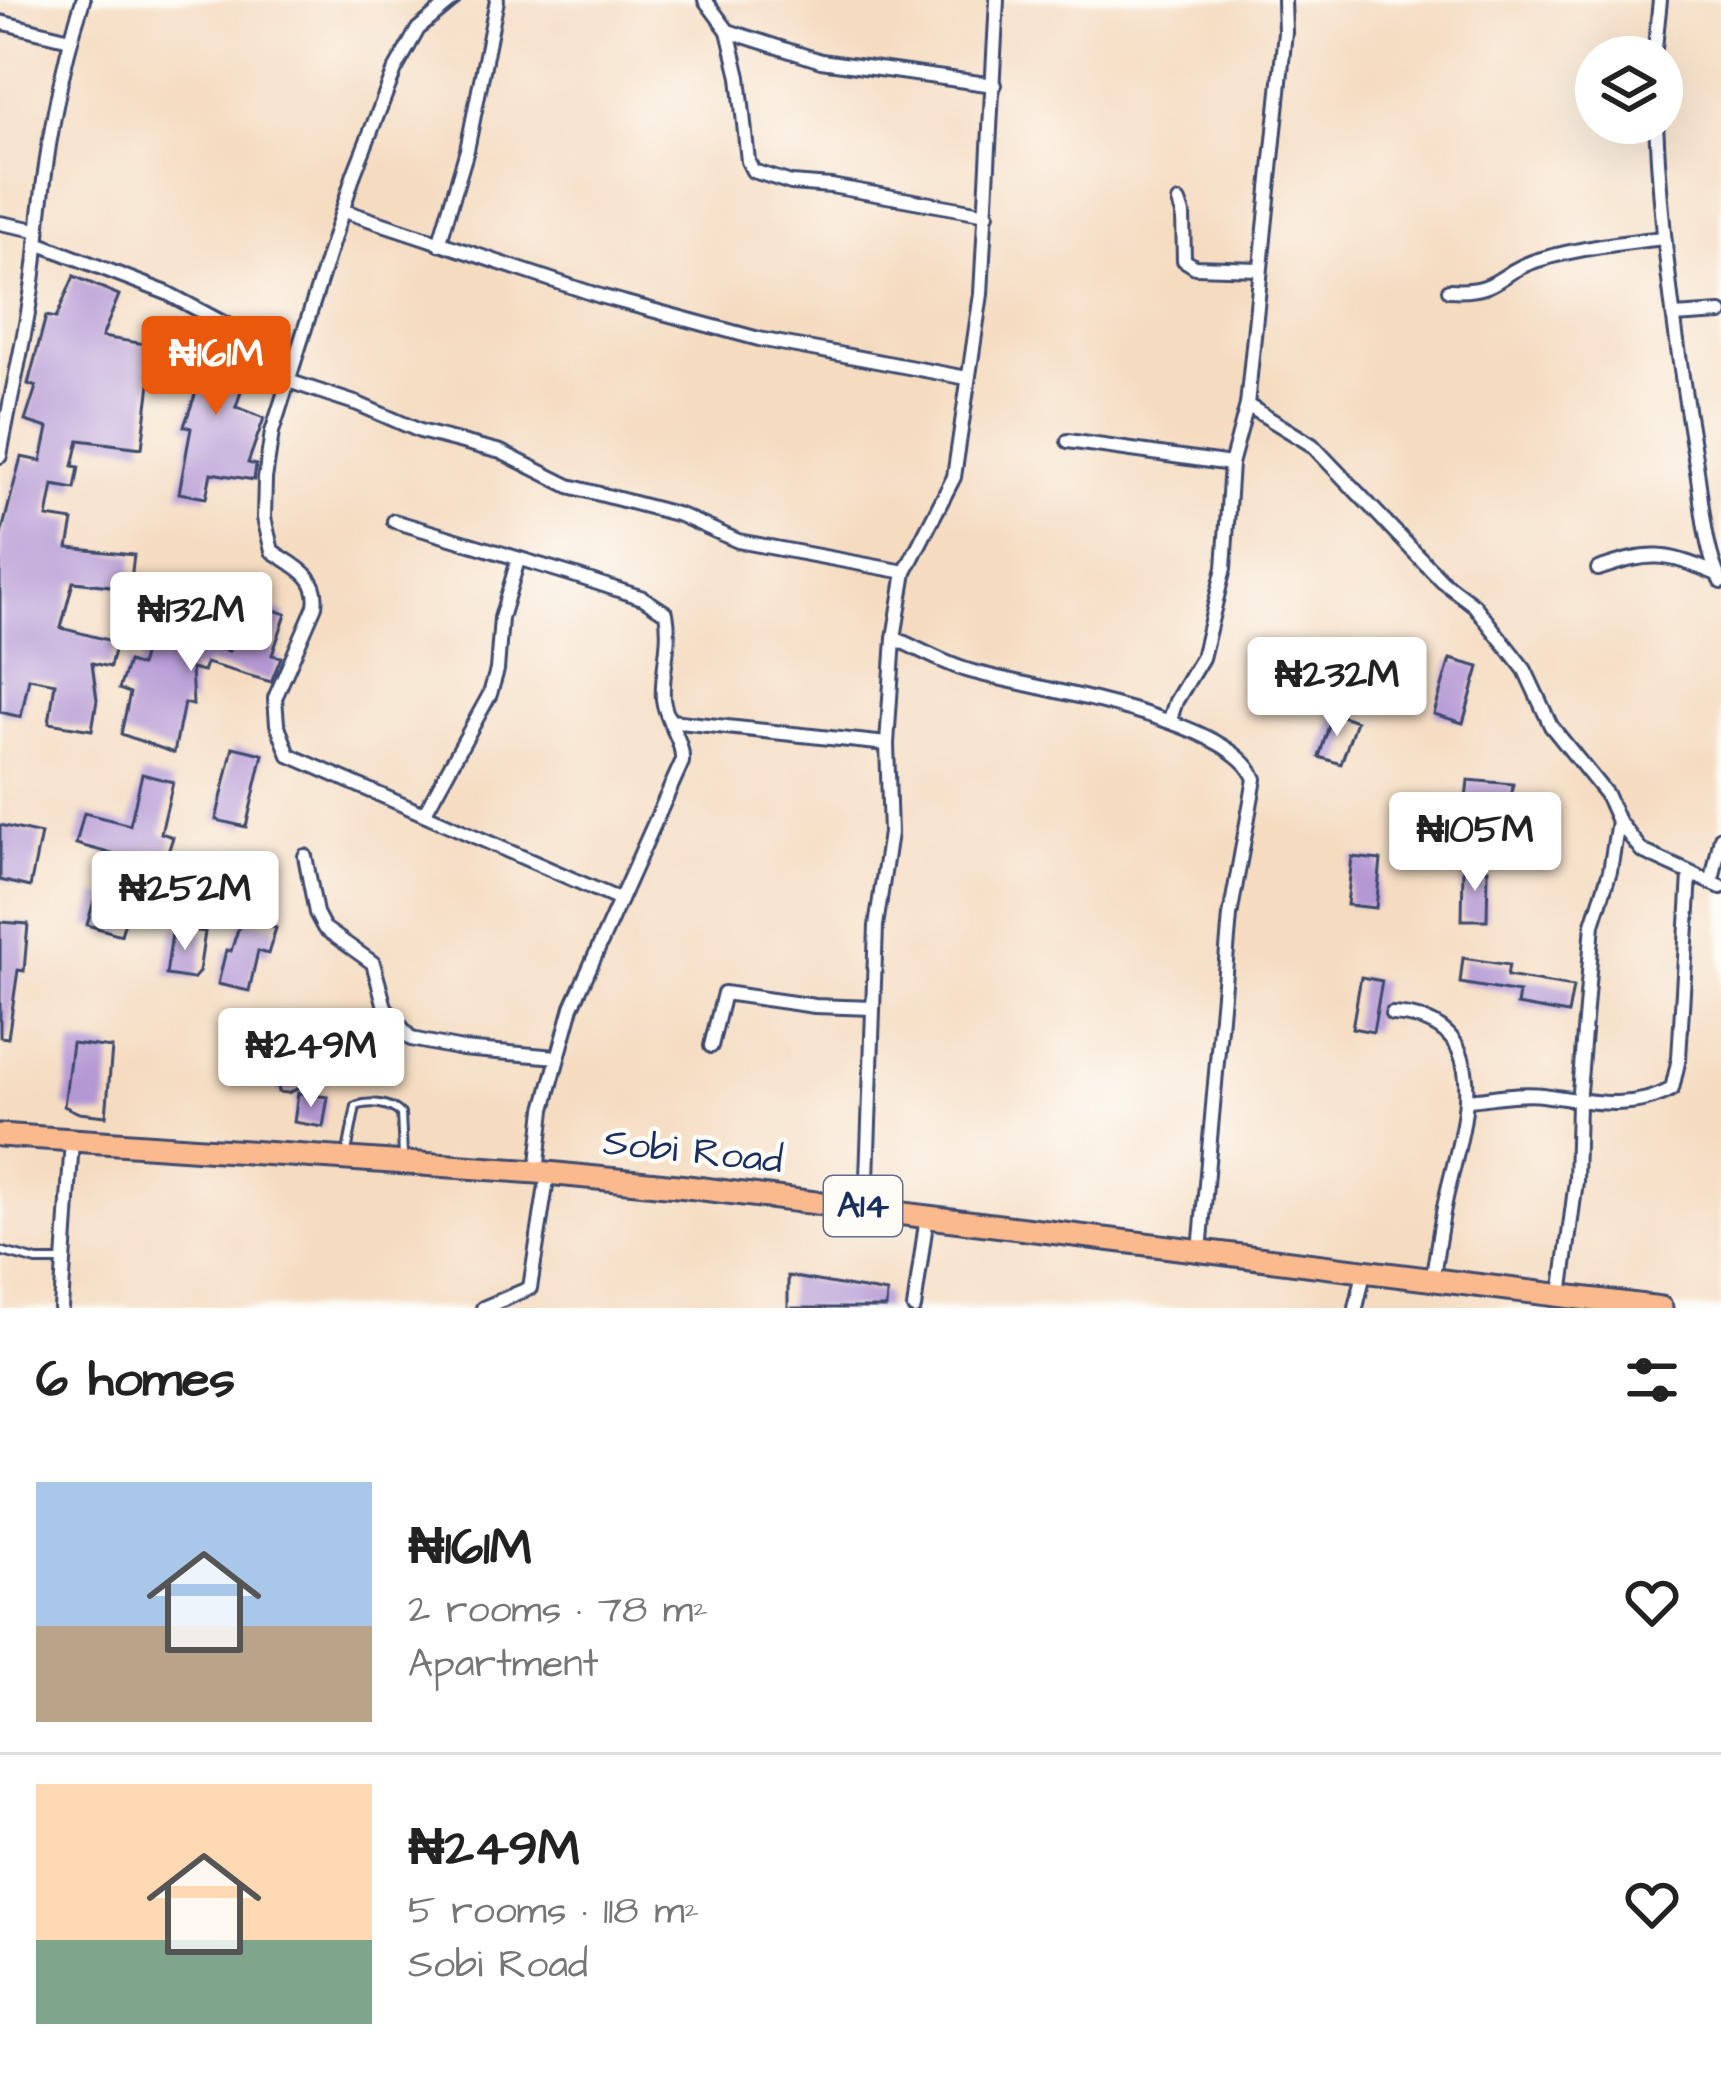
<!DOCTYPE html>
<meta charset="utf-8">
<style>
body{margin:0;font-family:"Architects Daughter",sans-serif;background:#f2f2f2;color:#222;height:100vh;display:flex;flex-direction:column;font-size:45px;white-space:nowrap}
*{box-sizing:border-box;margin:0}
p{font-size:39px;color:#767676}
.icon{flex:none;width:66px;height:66px;fill:none;stroke:currentColor;stroke-width:2;stroke-linecap:round;stroke-linejoin:round}
.map{position:relative;height:1308px;overflow:hidden}
.side{display:flex;flex-direction:column;background:#fff;flex:1}
.side>*{flex:none}
.buttons{position:absolute;left:1575px;top:36px;display:grid;gap:24px}
.buttons a{display:grid;place-items:center;width:108px;height:108px;border-radius:50%;background:#fff;box-shadow:0 12px 48px #0002;font-size:60px}
.price{position:absolute;translate:-50% -102px;padding:0 27px;border-radius:12px;background:#fff;color:#222;font-size:39px;line-height:78px;filter:drop-shadow(0 3px 6px #0008)}
.price::after{content:'';position:absolute;left:50%;top:72px;width:36px;height:27px;margin-left:-18px;background:inherit;clip-path:polygon(0 0,100% 0,50% 100%)}
.price.on{background:#ea580c;color:#fff}
ul{padding:0;list-style:none}
li{display:flex;align-items:center;gap:36px;height:300px;padding:0 36px}
li+li{border-top:3px solid #e0e0e0}
li span{display:grid;place-items:center;flex:none;width:336px;height:240px;border-radius:0px;color:#555}
li>.icon{margin-inline-start:auto}
span .icon{width:144px;height:144px;fill:#fffc;stroke-width:1}
li b{font-size:51px}
h2{display:flex;justify-content:space-between;align-items:center;height:144px;padding:0 36px;font-size:51px}
.map>svg:first-child{display:block}
.building{fill:#b498d4}
.lines{fill:none;stroke-linecap:round;stroke-linejoin:round}
.service-casing{stroke:#3c496d;stroke-width:12}
.minor-casing{stroke:#3c496d;stroke-width:18}
.trunk-casing{stroke:#3c496d;stroke-width:27}
.service{stroke:#fff;stroke-width:6}
.minor{stroke:#fff;stroke-width:12}
.trunk{stroke:#fbba8d;stroke-width:21}
.labels{text-anchor:middle;dominant-baseline:central;stroke-width:9;stroke-linejoin:round;paint-order:stroke}
.shield{fill:#fdfcf7;stroke:#5f6c8c;stroke-width:3}
.shield-label{font-size:36px;font-weight:bold;fill:#1b2f5e}
.street-label{font-size:39px;fill:#1b2f5e;stroke:#fdfcf7}
</style>
<div class="map">
<svg width="1721" height="1308" viewBox="0 0 1721 1308">
<rect width="100%" height="100%" fill="#fdfcf7"/>
<filter id="ink" filterUnits="userSpaceOnUse"><feTurbulence type="fractalNoise" baseFrequency=".00833" numOctaves="2"/><feDisplacementMap in="SourceGraphic" scale="24" xChannelSelector="R" yChannelSelector="G"/><feConvolveMatrix kernelMatrix="1 2 1 2 8 2 1 2 1" color-interpolation-filters="sRGB"/></filter>
<filter id="wash" filterUnits="userSpaceOnUse"><feTurbulence type="fractalNoise" baseFrequency=".004" numOctaves="4" result="noise"/><feDisplacementMap in="SourceGraphic" scale="48" xChannelSelector="R" yChannelSelector="G"/><feGaussianBlur stdDeviation="2.7" result="paint"/><feColorMatrix in="noise" values="0 0 0 0 0 0 0 0 0 0 0 0 0 0 0 0 0 1.4 0 .05"/><feComposite in="paint" operator="in"/></filter>
<g filter="url(#wash)">
<rect width="100%" height="100%" fill="#f5dcc1"/>
<g id="blocks">
<g class="building">
<path d="M74,276L119,295L102,337L152,345L157,376L151,375L142,448L79,440L73,466L79,467L75,489L53,485L47,517L73,521L68,548L134,555L130,588L73,582L61,628L116,642L110,667L92,663L97,700L92,730L49,723L55,683L29,678L21,717L0,712V539L21,457L41,461L48,428L25,421L36,387L28,384L46,316L56,318Z"/>
<path d="M183,326L206,334L196,363L224,351L246,358L249,366L236,407L264,418L248,463L256,465L254,480L211,473L206,498L179,493L191,428L184,426L204,370L172,359Z"/>
<path d="M251,602L286,614L272,655L281,657L271,682L206,663L203,672L191,669L193,705L184,703L174,753L121,734L130,693L119,689L128,662L140,666L151,628L229,651L231,643L236,644Z"/>
<path d="M1450,659L1479,667L1463,723L1434,714Z"/>
<path d="M1333,713L1356,721L1341,764L1319,757Z"/>
<path d="M233,747L263,754L246,827L216,820Z"/>
<path d="M142,774L173,782L161,833L173,837L163,868L76,844L84,813L130,825Z"/>
<path d="M1468,780L1513,784L1508,825L1536,831L1530,857L1489,848L1497,812L1465,808Z"/>
<path d="M1432,797L1460,799L1456,851L1428,849Z"/>
<path d="M0,825L41,834L30,887L0,880Z"/>
<path d="M1352,857L1381,860L1376,908L1347,905Z"/>
<path d="M1463,869H1488L1487,920H1462Z"/>
<path d="M96,894L130,904L121,935L87,925Z"/>
<path d="M242,917L276,928L268,954L258,951L249,991L218,984L226,950L231,951Z"/>
<path d="M0,922L28,924L24,971L18,970L8,1038L0,1037Z"/>
<path d="M173,927L205,932L199,972L193,979L166,975Z"/>
<path d="M1463,958L1509,965L1507,976L1573,987L1568,1014L1517,1005L1519,993L1460,983Z"/>
<path d="M1361,977L1382,981L1373,1032L1352,1028Z"/>
<path d="M72,1043L112,1048L106,1116L79,1113L64,1106Z"/>
<path d="M267,1056L329,1064L328,1076L288,1093L278,1092L279,1087L263,1085Z"/>
<path d="M298,1093L328,1097L323,1127L294,1122Z"/>
<path d="M788,1276L887,1293L886,1308H788Z"/>
</g>
</g>
</g>
<g filter="url(#ink)">
<use href="#blocks" fill-opacity="0" stroke="#3c496d" stroke-width="3"/>
<g class="lines">
<defs>
<g id="service">
<path d="M346,1157L356,1106C371,1101 390,1103 401,1114L403,1156"/>
<path d="M0,1251L37,1261H62"/>
</g>
<g id="minor">
<path d="M453,0L418,29L395,70L354,174L272,432L265,479L264,518L272,551C294,566 320,576 315,606L275,698L277,724L289,755L620,900"/>
<path d="M705,0L728,31L821,61L994,85"/>
<path d="M0,22L70,39"/>
<path d="M728,31L739,77L748,161L753,171L791,183L831,186L987,214"/>
<path d="M1654,57L1660,0"/>
<path d="M1656,123C1661,238 1677,351 1696,464C1702,500 1704,549 1721,582"/>
<path d="M1179,202L1183,214L1184,260L1195,267L1259,269"/>
<path d="M344,211L600,296L759,339L967,378"/>
<path d="M0,223L36,230"/>
<path d="M37,243L167,293L293,360"/>
<path d="M439,244L467,150L497,0"/>
<path d="M1449,290C1500,294 1497,272 1538,260C1579,248 1620,243 1663,238"/>
<path d="M1674,316L1721,313"/>
<path d="M288,381L358,404L420,431L501,452L569,486L680,515L738,541L905,572"/>
<path d="M1247,405L1312,445L1442,581L1474,605L1525,670L1551,726L1606,794L1618,821L1642,851L1721,887"/>
<path d="M1068,441L1231,464"/>
<path d="M0,456C12,387 31,316 37,246C44,163 57,79 83,0"/>
<path d="M394,521L570,574L643,598L666,613C672,643 661,670 663,699C665,721 684,740 682,762L572,1007L544,1109L537,1172"/>
<path d="M1598,569C1651,551 1665,552 1717,574"/>
<path d="M894,638C919,649 944,664 970,671C1033,689 1231,717 1255,779L1230,916L1200,1251"/>
<path d="M1170,719L1176,701L1202,658L1224,568L1231,464L1247,405L1285,32L1284,0"/>
<path d="M670,721L887,744"/>
<path d="M424,814L490,694L497,670L501,618L518,560"/>
<path d="M305,856L316,913L324,928L373,963L385,1007L411,1039L462,1049L557,1057"/>
<path d="M1712,881L1721,837"/>
<path d="M1392,1014C1503,1020 1461,1131 1446,1198C1440,1225 1437,1253 1432,1281"/>
<path d="M711,1046L724,993L815,1006L873,1008"/>
<path d="M1467,1100C1492,1098 1518,1092 1543,1095C1586,1101 1631,1112 1672,1089L1679,1058L1690,875"/>
<path d="M866,1207L876,926L890,833L887,744L894,638L905,572L954,477L981,294L997,0"/>
<path d="M1561,1296L1576,1181L1578,1104L1593,924L1610,871L1618,821"/>
<path d="M61,1308L72,1140"/>
<path d="M483,1308L530,1288L548,1173"/>
<path d="M914,1308L927,1216"/>
<path d="M1356,1308L1364,1273"/>
</g>
<path id="trunk" d="M0,1135L537,1172L687,1187L1661,1308"/>
</defs>
<use href="#service" class="service-casing"/>
<use href="#minor" class="minor-casing"/>
<use href="#trunk" class="trunk-casing"/>
<use href="#service" class="service"/>
<use href="#minor" class="minor"/>
<use href="#trunk" class="trunk"/>
</g>
</g>
<g class="labels">
<rect class="shield" x="824" y="1176" width="78" height="60" rx="9"/>
<g class="shield-label">
<text x="863" y="1206">A14</text>
</g>
<g class="street-label">
<text transform="translate(693 1152) rotate(6)">Sobi Road</text>
</g>
</g>
</svg>
<div class="buttons">
<a><svg class="icon" aria-label="layers" viewBox="0 0 24 24"><path d="M12 4l9 5-9 5-9-5zM3 14l9 5 9-5"/></svg></a>
</div>
<b class="price on" style="left:216px;top:418px">₦161M</b>
<b class="price" style="left:191px;top:674px">₦132M</b>
<b class="price" style="left:1337px;top:739px">₦232M</b>
<b class="price" style="left:1475px;top:894px">₦105M</b>
<b class="price" style="left:185px;top:953px">₦252M</b>
<b class="price" style="left:311px;top:1110px">₦249M</b>
</div>
<section class="side">
<h2>6 homes<svg class="icon" aria-label="filters" viewBox="0 0 24 24"><path d="M4 7h16M4 17h16"/><circle cx="9" cy="7" r="2"/><circle cx="15" cy="17" r="2"/></svg></h2>
<ul>
<li><span style="background:linear-gradient(#a9c7e8 60%,#b9a48a 0)"><svg class="icon" aria-label="home" viewBox="0 0 24 24"><path d="M3 11l9-7 9 7M6 9v11h12V9"/></svg></span><div><b>₦161M</b><p>2 rooms · 78 m²</p><p>Apartment</p></div><svg class="icon" aria-label="heart" viewBox="0 0 24 24"><path d="M12 20l-8-8c-3-5 5-10 8-4 3-6 11-1 8 4z"/></svg></li>
<li><span style="background:linear-gradient(#ffd9b3 65%,#7fa58c 0)"><svg class="icon" aria-label="home" viewBox="0 0 24 24"><path d="M3 11l9-7 9 7M6 9v11h12V9"/></svg></span><div><b>₦249M</b><p>5 rooms · 118 m²</p><p>Sobi Road</p></div><svg class="icon" aria-label="heart" viewBox="0 0 24 24"><path d="M12 20l-8-8c-3-5 5-10 8-4 3-6 11-1 8 4z"/></svg></li>
</ul>
</section>
